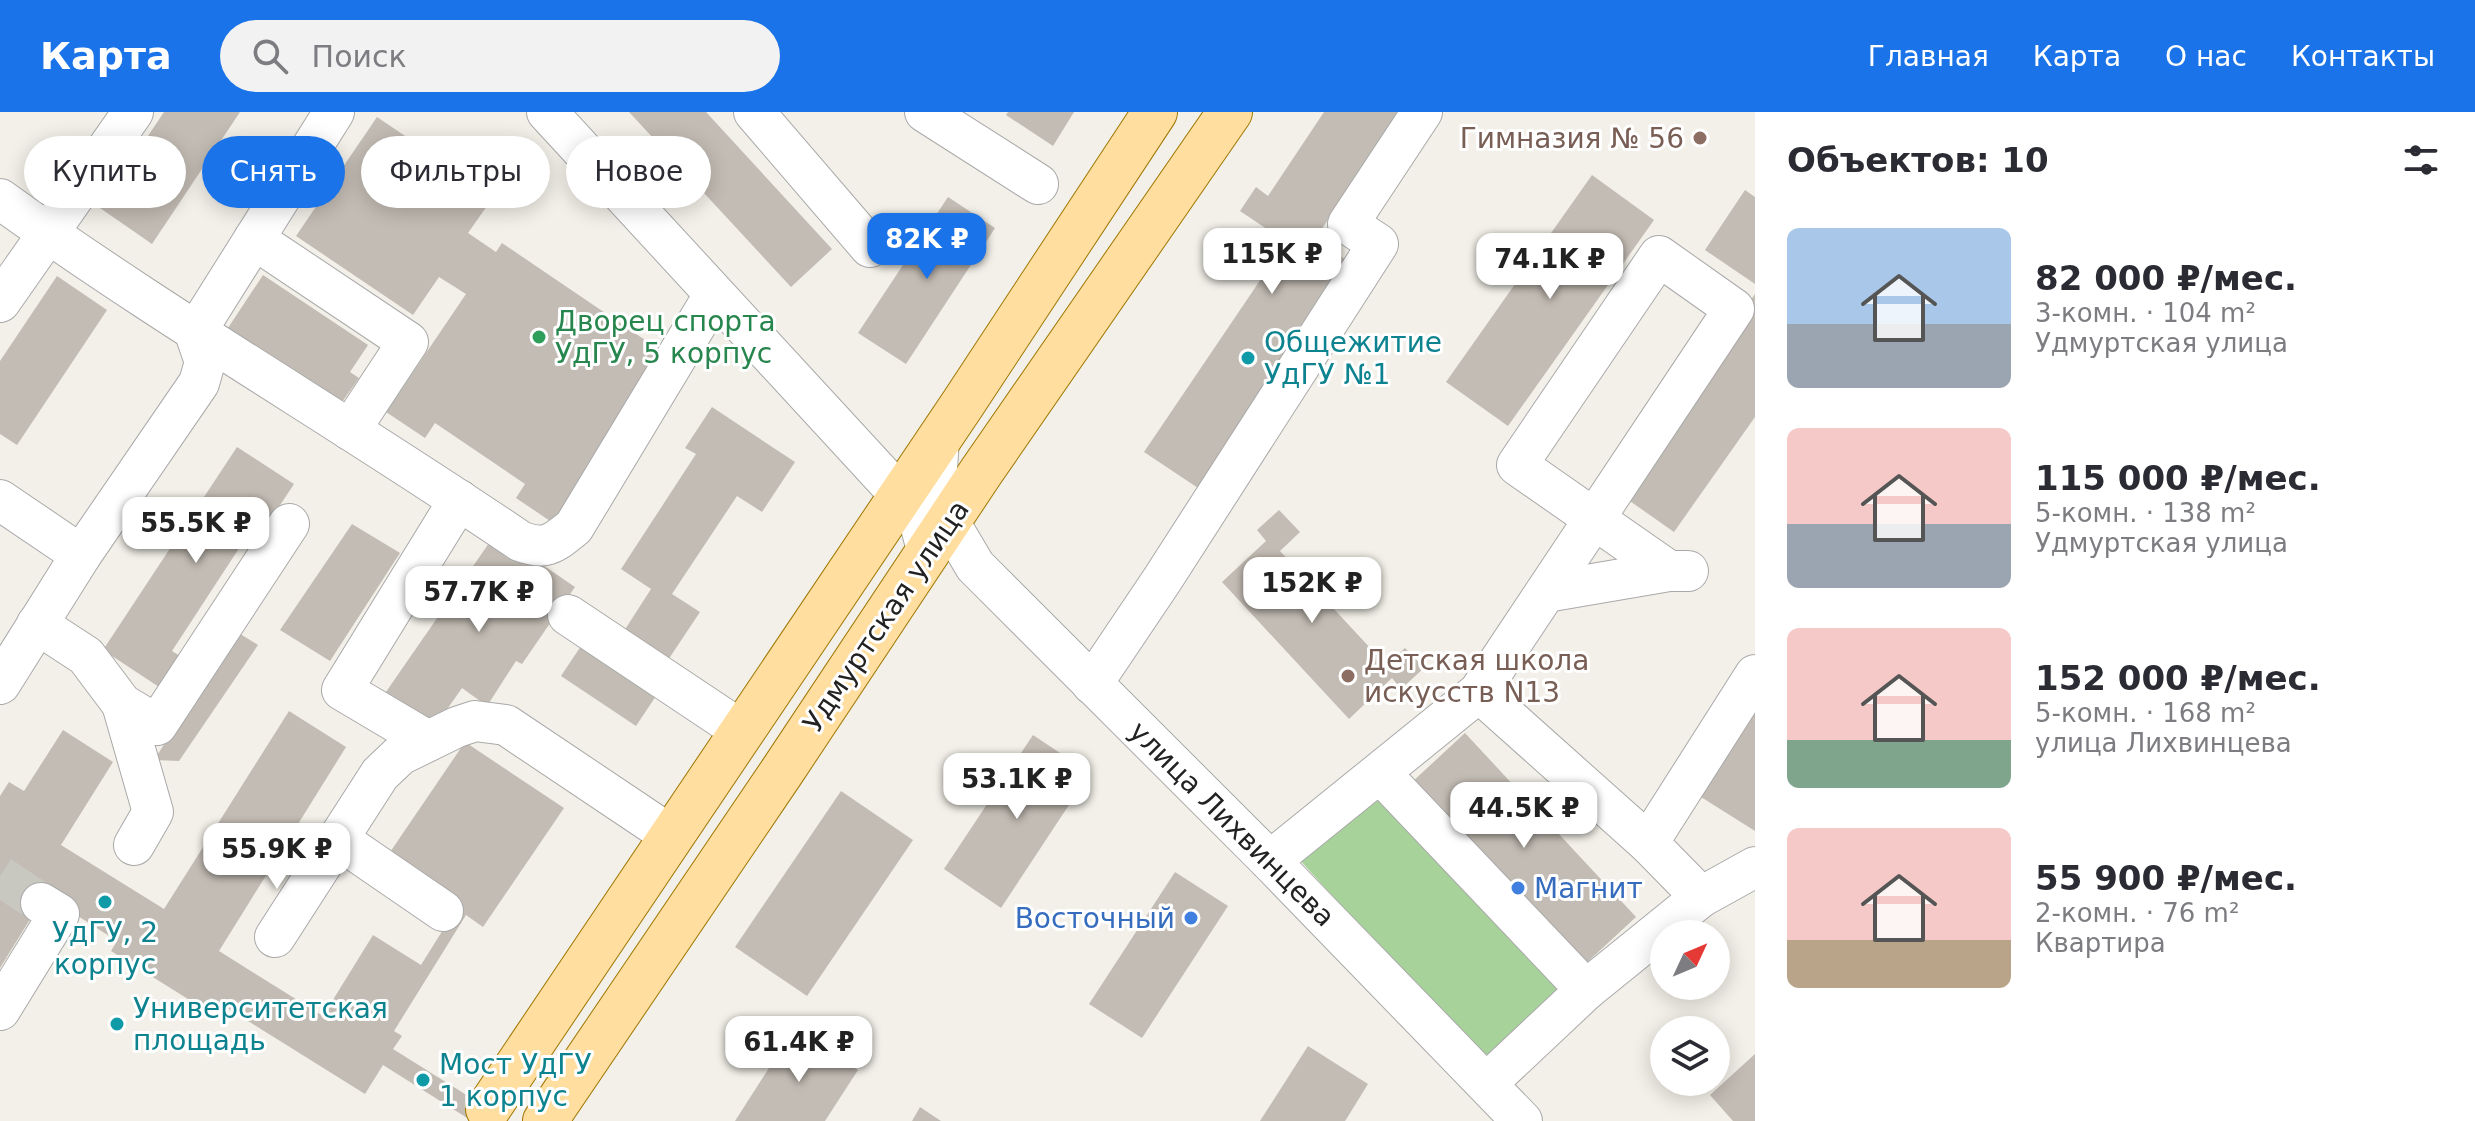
<!DOCTYPE html>
<html lang="ru">
<meta charset="utf-8">
<style>
body{margin:0;font-family:"DejaVu Sans",sans-serif;background:#f2f2f3;color:#2b2b33;height:100vh;display:flex;flex-direction:column;font-size:30px;white-space:nowrap}
*{box-sizing:border-box;margin:0}
p{font-size:26px;color:#7c7c81}
.icon{flex:none;width:44px;height:44px;fill:none;stroke:currentColor;stroke-width:2;stroke-linecap:round;stroke-linejoin:round}
.map{position:relative;flex:1;overflow:hidden}
.side{display:flex;flex-direction:column;background:#fff;width:720px}
.side>*{flex:none}
.hud{position:absolute;left:24px;top:24px;width:760px;height:72px;display:flex;gap:16px}
.needle{width:52px;rotate:46deg}
.tools{position:absolute;left:1650px;top:808px;display:grid;gap:16px}
.tools a{display:grid;place-items:center;width:80px;height:80px;border-radius:50%;background:#fff;box-shadow:0 4px 20px #0003;font-size:40px}
.price{position:absolute;translate:-50% -68px;padding:0 18px;border-radius:16px;background:#fff;color:#222;font-size:26px;line-height:52px;filter:drop-shadow(0 2px 4px #0008)}
.price::after{content:'';position:absolute;left:50%;top:48px;width:24px;height:18px;margin-left:-12px;background:inherit;clip-path:polygon(0 0,100% 0,50% 100%)}
.price.active{background:#1a73e8;color:#fff}
ul{padding:0;list-style:none}
li{display:flex;align-items:center;gap:24px;height:200px;padding:0 32px}
li span{display:grid;place-items:center;flex:none;width:224px;height:160px;border-radius:12px;color:#555}
li>.icon{margin-inline-start:auto}
span .icon{width:96px;height:96px;fill:#fffc;stroke-width:1}
li b{font-size:34px}
h2{display:flex;justify-content:space-between;align-items:center;height:96px;padding:0 32px;font-size:34px}
.tag{padding:0 28px;border-radius:36px;background:#fff;box-shadow:0 4px 20px #0003;font-size:28px;line-height:72px}
.tag.active{background:#1a73e8;color:#fff}
header{display:flex;align-items:center;gap:48px;box-sizing:border-box;height:112px;padding:0 40px;background:#1a73e8;color:#fff}
header strong{font-size:38px}
nav{display:flex;gap:44px;margin-inline-start:auto;font-size:28px}
.search{width:560px;height:72px;background:#f2f2f3;display:flex;align-items:center;gap:20px;box-sizing:border-box;padding:0 28px;border-radius:44px;color:#7c7c81;font-size:30px}
main{display:flex;flex:1;min-height:0}
.map>svg:first-child{display:block}
.forest{fill:#a7d39b}
.building{fill:#c3bcb4}
.lines{fill:none;stroke-linecap:round;stroke-linejoin:round}
.minor-tunnel{stroke:#c8c7c0;stroke-width:40;stroke-dasharray:40 20;stroke-linecap:butt}
.minor-casing{stroke:#a9a9a9;stroke-width:42}
.major-casing{stroke:#9f7700;stroke-width:46}
.minor{stroke:#fff;stroke-width:40}
.major{stroke:#ffdea0;stroke-width:44}
.education-dot{fill:#8d6e63;stroke:#fff;stroke-width:3}
.leisure-dot{fill:#2e9e5b;stroke:#fff;stroke-width:3}
.culture-dot{fill:#0f9aa8;stroke:#fff;stroke-width:3}
.shop-dot{fill:#3f7fe0;stroke:#fff;stroke-width:3}
.labels{text-anchor:middle;dominant-baseline:central;stroke-width:6;stroke-linejoin:round;paint-order:stroke}
.education-label{font-size:28px;fill:#785e54;stroke:#fff;text-anchor:end}
.leisure-label{font-size:28px;fill:#27864d;stroke:#fff;text-anchor:start}
.culture-label{font-size:28px;fill:#0d838f;stroke:#fff;text-anchor:start}
.street-label{font-size:28px;fill:#222;stroke:#fff}
.shop-label{font-size:28px;fill:#366cbe;stroke:#fff;text-anchor:start}
</style>
<header>
<strong>Карта</strong>
<div class="search"><svg class="icon" aria-label="search" viewBox="0 0 24 24"><circle cx="10" cy="10" r="6"/><path d="M15 15l6 6"/></svg>Поиск</div>
<nav><a>Главная</a><a>Карта</a><a>О нас</a><a>Контакты</a></nav>
</header>
<main>
<div class="map">
<svg width="1755" height="1009" viewBox="0 0 1755 1009">
<rect width="100%" height="100%" fill="#f2f0e8"/>
<path class="forest" d="M1379,672L1567,879L1486,953L1298,746Z"/>
<g class="building">
<path d="M164,0H240L152,132L100,96Z"/>
<path d="M629,0H706L832,137L791,175Z"/>
<path d="M1008,0H1074L1053,34L1006,3Z"/>
<path d="M1324,0H1400L1315,127L1352,152L1201,378L1144,340L1286,130L1240,99L1256,75L1268,84Z"/>
<path d="M377,5L494,84L468,121L496,140L502,131L673,247L559,415L516,386L525,372L435,311L425,326L386,300L466,182L439,165L413,203L296,124Z"/>
<path d="M1592,63L1654,108L1508,314L1446,270Z"/>
<path d="M1745,78L1755,85V172L1705,138Z"/>
<path d="M948,85L995,116L906,252L858,221Z"/>
<path d="M263,163L368,233L350,260L359,266L342,290L228,216Z"/>
<path d="M57,164L107,198L17,333L0,322V249Z"/>
<path d="M1755,182V305L1674,420L1617,380Z"/>
<path d="M712,295L795,350L762,400L737,384L672,482L700,500L668,548L624,519L651,477L621,457L696,342L685,336Z"/>
<path d="M237,335L294,372L269,410L260,404L172,539L180,544L159,575L103,538Z"/>
<path d="M1279,398L1300,420L1280,439L1386,553L1405,536L1424,556L1401,577L1392,566L1349,607L1222,470L1266,429L1257,418Z"/>
<path d="M352,412L400,441L330,549L280,518Z"/>
<path d="M496,421L575,475L522,552L516,549L487,594L462,576L429,623L379,590Z"/>
<path d="M237,520L258,533L179,649L154,648Z"/>
<path d="M583,531L658,581L636,614L561,564Z"/>
<path d="M289,599L346,635L219,839L323,904L373,823L421,853L456,797L384,749L465,630L564,696L483,815L466,803L394,919L402,924L393,937L508,1009H472L383,953L365,982L211,886L204,897L111,839L117,829L45,783L0,856V684L9,670L24,679L63,618L113,650L61,733L164,797Z"/>
<path d="M1755,600V719L1701,685Z"/>
<path d="M1465,621L1636,805L1582,855L1411,671Z"/>
<path d="M1033,623L1090,661L1001,796L944,757Z"/>
<path d="M841,679L913,728L807,884L735,835Z"/>
<path d="M1175,760L1228,794L1142,926L1089,892Z"/>
<path d="M794,917L858,958L825,1009H735Z"/>
<path d="M1308,934L1368,972L1347,1006L1345,1009H1260Z"/>
<path d="M1755,942V1009H1733L1710,983Z"/>
<path d="M920,995L941,1009H912Z"/>
</g>
<g class="lines">
<path class="minor-tunnel" d="M0,764L41,791"/>
<defs>
<g id="minor">
<path d="M547,0L900,383L920,411L928,442"/>
<path d="M754,0L870,135"/>
<path d="M925,0L1038,72"/>
<path d="M0,87C168,208 348,312 520,429C546,439 553,432 574,415L714,183"/>
<path d="M254,127L408,230L350,318"/>
<path d="M0,190L133,0"/>
<path d="M939,325L936,373L949,410L975,454L1270,749L1522,1009"/>
<path d="M0,388L81,443"/>
<path d="M1546,480L1669,459"/>
<path d="M568,503L742,619"/>
<path d="M37,512L86,544L122,592L157,613L289,412"/>
<path d="M0,572L81,443L199,271L205,250L195,221L334,0"/>
<path d="M1092,572L1162,468L1378,132L1348,112L1422,0"/>
<path d="M1479,580L1648,731"/>
<path d="M122,592L153,700L134,733"/>
<path d="M428,629L342,578L459,388"/>
<path d="M1380,661L1586,878"/>
<path d="M338,727L443,799"/>
<path d="M1270,749L1479,580L1734,197L1659,144L1517,353L1669,459H1688"/>
<path d="M1701,785L1755,755"/>
<path d="M275,825L380,662L400,643L457,615L475,609L506,613L670,723"/>
<path d="M0,898L59,802L41,791"/>
<path d="M1487,971L1586,878L1701,785L1648,731L1755,563"/>
</g>
<g id="major">
<path d="M488,997L962,293L1155,0"/>
<path d="M545,1009L781,661L981,360L1230,0"/>
</g>
</defs>
<use href="#minor" class="minor-casing"/>
<use href="#major" class="major-casing"/>
<use href="#minor" class="minor"/>
<use href="#major" class="major"/>
</g>
<g class="education-dot">
<circle cx="1700" cy="26" r="8"/>
<circle cx="1348" cy="564" r="8"/>
</g>
<circle class="leisure-dot" cx="539" cy="225" r="8"/>
<g class="culture-dot">
<circle cx="1248" cy="246" r="8"/>
<circle cx="105" cy="790" r="8"/>
<circle cx="117" cy="912" r="8"/>
<circle cx="423" cy="968" r="8"/>
</g>
<g class="shop-dot">
<circle cx="1518" cy="776" r="8"/>
<circle cx="1191" cy="806" r="8"/>
</g>
<g class="labels">
<g class="education-label">
<text x="1684" y="26">Гимназия № 56</text>
<text x="1364" y="548" text-anchor="start">Детская школа<tspan x="1364" dy="32">искусств N13</tspan></text>
</g>
<g class="leisure-label">
<text x="555" y="209">Дворец спорта<tspan x="555" dy="32">УдГУ, 5 корпус</tspan></text>
</g>
<g class="culture-label">
<text x="1264" y="230">Общежитие<tspan x="1264" dy="32">УдГУ №1</tspan></text>
<text x="105" y="820" text-anchor="middle">УдГУ, 2<tspan x="105" dy="32">корпус</tspan></text>
<text x="133" y="896">Университетская<tspan x="133" dy="32">площадь</tspan></text>
<text x="439" y="952">Мост УдГУ<tspan x="439" dy="32">1 корпус</tspan></text>
</g>
<g class="street-label">
<text transform="translate(886 504) rotate(-56)">Удмуртская улица</text>
<text transform="translate(1232 712) rotate(45)">улица Лихвинцева</text>
</g>
<g class="shop-label">
<text x="1534" y="776">Магнит</text>
<text x="1175" y="806" text-anchor="end">Восточный</text>
</g>
</g>
</svg>
<div class="tools">
<a><svg class="needle" viewBox="-14 -14 28 28"><path d="M0-13l5 13h-10z" fill="#e53935"/><path d="M0 13l5-13h-10z" fill="#7c7c81"/></svg></a>
<a><svg class="icon" aria-label="layers" viewBox="0 0 24 24"><path d="M12 4l9 5-9 5-9-5zM3 14l9 5 9-5"/></svg></a>
</div>
<b class="price active" style="left:927px;top:169px">82K ₽</b>
<b class="price" style="left:1272px;top:184px">115K ₽</b>
<b class="price" style="left:1550px;top:189px">74.1K ₽</b>
<b class="price" style="left:196px;top:453px">55.5K ₽</b>
<b class="price" style="left:1312px;top:513px">152K ₽</b>
<b class="price" style="left:479px;top:522px">57.7K ₽</b>
<b class="price" style="left:1017px;top:709px">53.1K ₽</b>
<b class="price" style="left:1524px;top:738px">44.5K ₽</b>
<b class="price" style="left:277px;top:779px">55.9K ₽</b>
<b class="price" style="left:799px;top:972px">61.4K ₽</b>
<div class="hud">
<a class="tag">Купить</a>
<a class="tag active">Снять</a>
<a class="tag">Фильтры</a>
<a class="tag">Новое</a>
</div>
</div>
<section class="side">
<h2>Объектов: 10<svg class="icon" aria-label="filters" viewBox="0 0 24 24"><path d="M4 7h16M4 17h16"/><circle cx="9" cy="7" r="2"/><circle cx="15" cy="17" r="2"/></svg></h2>
<ul>
<li><span style="background:linear-gradient(#a9c7e8 60%,#9aa5b1 0)"><svg class="icon" aria-label="home" viewBox="0 0 24 24"><path d="M3 11l9-7 9 7M6 9v11h12V9"/></svg></span><div><b>82 000 ₽/мес.</b><p>3-комн. · 104 m²</p><p>Удмуртская улица</p></div></li>
<li><span style="background:linear-gradient(#f6c9c9 60%,#9aa5b1 0)"><svg class="icon" aria-label="home" viewBox="0 0 24 24"><path d="M3 11l9-7 9 7M6 9v11h12V9"/></svg></span><div><b>115 000 ₽/мес.</b><p>5-комн. · 138 m²</p><p>Удмуртская улица</p></div></li>
<li><span style="background:linear-gradient(#f6c9c9 70%,#7fa58c 0)"><svg class="icon" aria-label="home" viewBox="0 0 24 24"><path d="M3 11l9-7 9 7M6 9v11h12V9"/></svg></span><div><b>152 000 ₽/мес.</b><p>5-комн. · 168 m²</p><p>улица Лихвинцева</p></div></li>
<li><span style="background:linear-gradient(#f6c9c9 70%,#b9a48a 0)"><svg class="icon" aria-label="home" viewBox="0 0 24 24"><path d="M3 11l9-7 9 7M6 9v11h12V9"/></svg></span><div><b>55 900 ₽/мес.</b><p>2-комн. · 76 m²</p><p>Квартира</p></div></li>
</ul>
</section>
</main>
